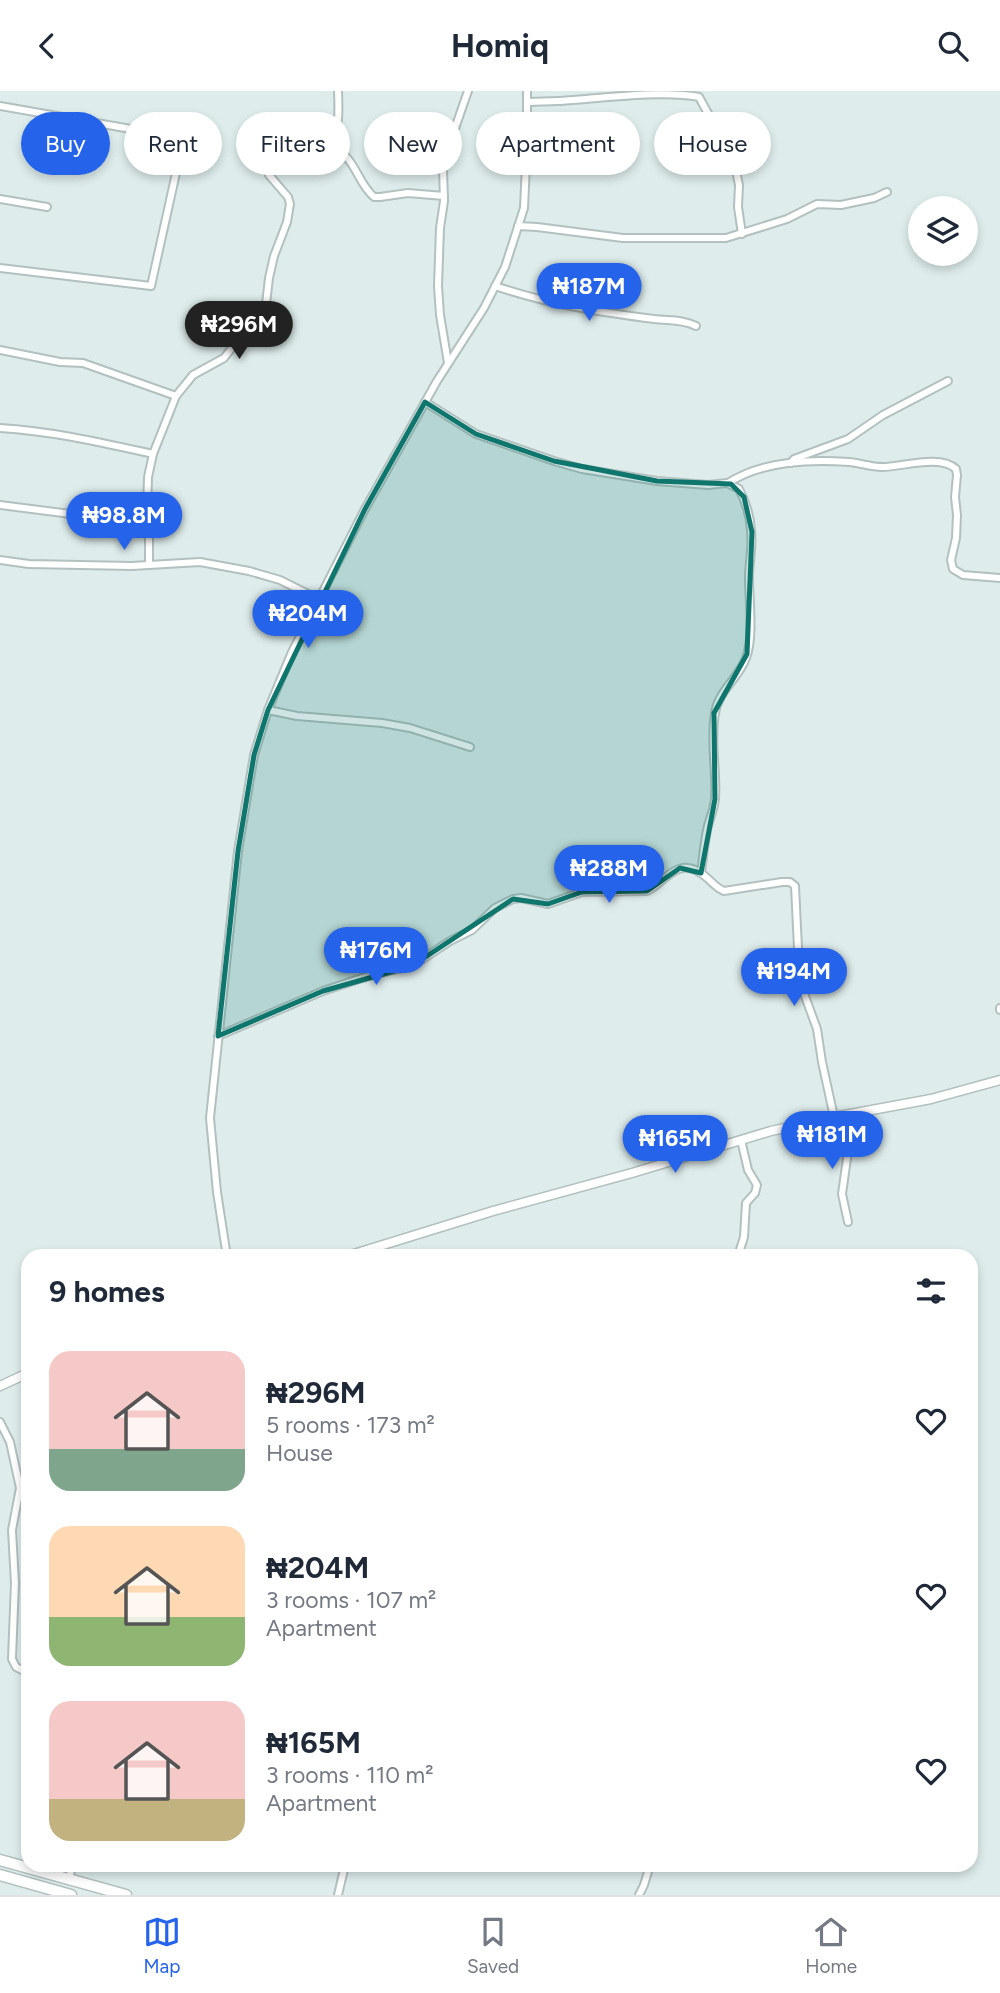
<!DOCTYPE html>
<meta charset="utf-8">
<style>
body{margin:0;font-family:Figtree,sans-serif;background:#f6f6f7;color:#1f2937;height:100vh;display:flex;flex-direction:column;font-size:26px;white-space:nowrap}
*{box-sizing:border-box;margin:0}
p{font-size:23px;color:#747a83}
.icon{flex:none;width:38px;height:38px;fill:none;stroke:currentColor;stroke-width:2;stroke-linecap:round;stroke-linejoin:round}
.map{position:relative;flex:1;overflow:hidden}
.side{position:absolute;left:21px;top:1158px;width:957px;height:623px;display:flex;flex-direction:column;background:#fff;border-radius:21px;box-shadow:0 4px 10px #0003}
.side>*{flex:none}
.banner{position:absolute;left:21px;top:21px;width:959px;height:63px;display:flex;gap:14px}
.controls{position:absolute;left:908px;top:105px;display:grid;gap:14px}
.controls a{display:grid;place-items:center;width:70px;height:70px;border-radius:50%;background:#fff;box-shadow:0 4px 10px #0003;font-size:35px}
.price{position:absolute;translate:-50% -60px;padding:0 16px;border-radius:24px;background:#2563eb;color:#fff;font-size:23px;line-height:46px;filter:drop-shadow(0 2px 4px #0008)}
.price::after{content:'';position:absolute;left:50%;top:42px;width:21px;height:16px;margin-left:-10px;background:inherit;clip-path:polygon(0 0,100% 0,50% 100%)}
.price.active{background:#222;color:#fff}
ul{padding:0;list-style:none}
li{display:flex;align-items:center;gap:21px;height:175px;padding:0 28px}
li span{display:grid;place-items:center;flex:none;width:196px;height:140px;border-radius:21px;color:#555}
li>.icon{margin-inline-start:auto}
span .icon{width:84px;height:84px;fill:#fffc;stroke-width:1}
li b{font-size:30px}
h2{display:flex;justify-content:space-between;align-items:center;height:84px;padding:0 28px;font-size:30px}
.pill{padding:0 24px;border-radius:32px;background:#fff;box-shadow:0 4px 10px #0003;font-size:24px;line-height:63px}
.pill.active{background:#2563eb;color:#fff}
header{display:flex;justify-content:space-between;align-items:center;height:91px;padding:0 28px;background:#fff;font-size:32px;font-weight:700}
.menu{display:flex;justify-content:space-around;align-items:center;height:98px;border-top:2px solid #e0e1e3;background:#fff;font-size:19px;color:#747a83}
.menu a{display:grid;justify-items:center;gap:4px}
.menu .active{color:#2563eb}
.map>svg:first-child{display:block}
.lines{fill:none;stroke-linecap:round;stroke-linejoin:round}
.minor-casing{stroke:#b2c0bf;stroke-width:10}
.tertiary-casing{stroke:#b2c0bf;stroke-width:11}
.trunk-casing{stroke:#b2c0bf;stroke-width:13}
.minor{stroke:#fff;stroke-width:6}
.tertiary{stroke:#fff;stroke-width:8}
.trunk{stroke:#fff;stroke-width:10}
.marked{fill:#0f766e;fill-opacity:0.2;stroke:#0f766e;stroke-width:5;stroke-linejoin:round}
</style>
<header><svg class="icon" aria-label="back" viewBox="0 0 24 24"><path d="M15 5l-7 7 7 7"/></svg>Homiq<svg class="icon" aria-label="search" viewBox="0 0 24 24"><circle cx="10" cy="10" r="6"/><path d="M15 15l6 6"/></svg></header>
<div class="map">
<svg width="1000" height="1804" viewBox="0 0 1000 1804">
<rect width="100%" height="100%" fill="#deedec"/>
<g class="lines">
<defs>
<g id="minor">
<path d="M527,11C547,11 566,10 586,8C619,5 669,0 699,6L734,70L739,94L738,116L742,143"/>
<path d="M0,15L165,44L175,51L180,64L151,195L0,177"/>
<path d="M328,55C357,64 355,90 374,106H380L408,102L444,105"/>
<path d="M0,108L47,116"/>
<path d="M518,135L537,136L623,147H726L787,128L817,113L841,114L874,107L887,101"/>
<path d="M495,195C548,213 598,221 654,228C668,230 682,228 696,235"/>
<path d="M0,259L60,271L83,272L176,305"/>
<path d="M448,272L440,224L438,195L440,137L444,110L443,78L446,63L468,0"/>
<path d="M425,311L476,343L554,370L582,378L657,390L708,394L727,392L739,398C746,411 750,425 751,439C753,455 749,471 749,487C749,509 754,546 746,567C739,587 718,600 715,622C710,651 717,680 715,708C714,719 709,729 707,739C704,753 703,768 701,782"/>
<path d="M0,337C52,340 103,352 153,363"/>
<path d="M791,372L794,368L848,348L883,324L948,290"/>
<path d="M728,392C762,370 809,368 849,371C860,372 871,376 882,376C902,376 940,363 956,378L957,384L955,406L957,424L956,447L951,469L953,478L963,484L1000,487"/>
<path d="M0,414L149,433"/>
<path d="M0,469L29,473L132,475L200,471L249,480L280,489L308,503L315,518"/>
<path d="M149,474V433L147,419L148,386L153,363L176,305L193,284L224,267L248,236L263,221L266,213L269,187L274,165L287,131L290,113L288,106L269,84L268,77C273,71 279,71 287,70C337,63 340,46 338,0"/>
<path d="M268,619L297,625L382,632L410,637L470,656"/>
<path d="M1000,917V919"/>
<path d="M218,945L323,900L374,883L412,875L450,850L472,839L495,817L513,808L521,807L548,813L582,801L647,800C666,791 677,765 702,783C710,788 714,796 724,800L782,791H790L795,795L799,878L802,897L817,938L822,971L834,1026"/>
<path d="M841,1025L849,1053L842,1103L848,1131"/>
<path d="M738,1165L744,1146L746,1112L755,1102L757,1094L748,1079L741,1049"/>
<path d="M227,1166L217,1101L210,1027L238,760L254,664L268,619L292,561L365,418L437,290L484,217L505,176L524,117L527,52V0"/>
<path d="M0,1331L10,1351L20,1397L12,1439L15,1492L12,1568L16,1576L28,1582"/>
<path d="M69,1789L72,1774"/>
<path d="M338,1804L345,1774"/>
<path d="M639,1804L644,1794L650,1774"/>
</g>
<g id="tertiary">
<path d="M344,1166L493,1120L632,1082L771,1040L834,1026L931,1008L1000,989"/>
<path d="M0,1295L28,1282"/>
</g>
<g id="trunk">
<path d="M0,1769L126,1804"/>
<path d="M0,1784L71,1804"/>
</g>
</defs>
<use href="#minor" class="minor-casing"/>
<use href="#tertiary" class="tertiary-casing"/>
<use href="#trunk" class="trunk-casing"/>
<use href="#minor" class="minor"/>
<use href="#tertiary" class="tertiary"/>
<use href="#trunk" class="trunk"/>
</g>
<path class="marked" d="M425,311L476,343L554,370L657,390L731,393L744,406L752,441L747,563L714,622L715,708L701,782L680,777L647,800L582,801L548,813L513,808L412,875L323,900L218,945L238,760L254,664L268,619L365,418Z"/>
</svg>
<div class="controls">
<a><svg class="icon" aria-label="layers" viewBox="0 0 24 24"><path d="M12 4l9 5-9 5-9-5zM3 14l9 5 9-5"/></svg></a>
</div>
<b class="price" style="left:589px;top:232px">₦187M</b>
<b class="price active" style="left:239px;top:270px">₦296M</b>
<b class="price" style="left:124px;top:461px">₦98.8M</b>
<b class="price" style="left:308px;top:559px">₦204M</b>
<b class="price" style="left:609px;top:814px">₦288M</b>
<b class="price" style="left:376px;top:896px">₦176M</b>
<b class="price" style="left:794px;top:917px">₦194M</b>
<b class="price" style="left:832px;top:1080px">₦181M</b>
<b class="price" style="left:675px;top:1084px">₦165M</b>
<div class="banner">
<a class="pill active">Buy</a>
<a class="pill">Rent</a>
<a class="pill">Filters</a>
<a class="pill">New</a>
<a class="pill">Apartment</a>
<a class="pill">House</a>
</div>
<section class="side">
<h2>9 homes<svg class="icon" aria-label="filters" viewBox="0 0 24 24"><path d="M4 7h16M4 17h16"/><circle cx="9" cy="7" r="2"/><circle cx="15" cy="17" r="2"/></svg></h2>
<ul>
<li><span style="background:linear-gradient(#f6c9c9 70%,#7fa58c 0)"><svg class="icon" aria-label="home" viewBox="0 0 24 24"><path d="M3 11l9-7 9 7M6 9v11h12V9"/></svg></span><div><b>₦296M</b><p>5 rooms · 173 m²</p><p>House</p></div><svg class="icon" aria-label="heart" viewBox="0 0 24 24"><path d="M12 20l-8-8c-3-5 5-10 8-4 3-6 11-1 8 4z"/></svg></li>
<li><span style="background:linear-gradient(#ffd9b3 65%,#8fb573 0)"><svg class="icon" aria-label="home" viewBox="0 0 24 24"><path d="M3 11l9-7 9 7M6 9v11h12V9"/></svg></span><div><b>₦204M</b><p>3 rooms · 107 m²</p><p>Apartment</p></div><svg class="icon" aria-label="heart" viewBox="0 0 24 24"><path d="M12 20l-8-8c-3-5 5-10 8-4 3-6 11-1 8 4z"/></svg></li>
<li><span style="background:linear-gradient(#f6c9c9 70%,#c2b280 0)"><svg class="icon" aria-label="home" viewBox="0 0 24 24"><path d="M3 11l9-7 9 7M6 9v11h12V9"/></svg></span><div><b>₦165M</b><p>3 rooms · 110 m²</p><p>Apartment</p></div><svg class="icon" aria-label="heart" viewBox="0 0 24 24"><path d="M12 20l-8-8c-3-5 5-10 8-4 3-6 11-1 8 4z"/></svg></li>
</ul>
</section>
</div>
<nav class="menu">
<a class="active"><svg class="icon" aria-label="map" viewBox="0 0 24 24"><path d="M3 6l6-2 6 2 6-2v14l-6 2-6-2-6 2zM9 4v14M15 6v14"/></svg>Map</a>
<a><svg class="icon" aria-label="saved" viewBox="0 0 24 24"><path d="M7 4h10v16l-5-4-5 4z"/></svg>Saved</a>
<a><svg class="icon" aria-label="home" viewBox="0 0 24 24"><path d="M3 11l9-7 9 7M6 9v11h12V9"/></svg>Home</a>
</nav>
